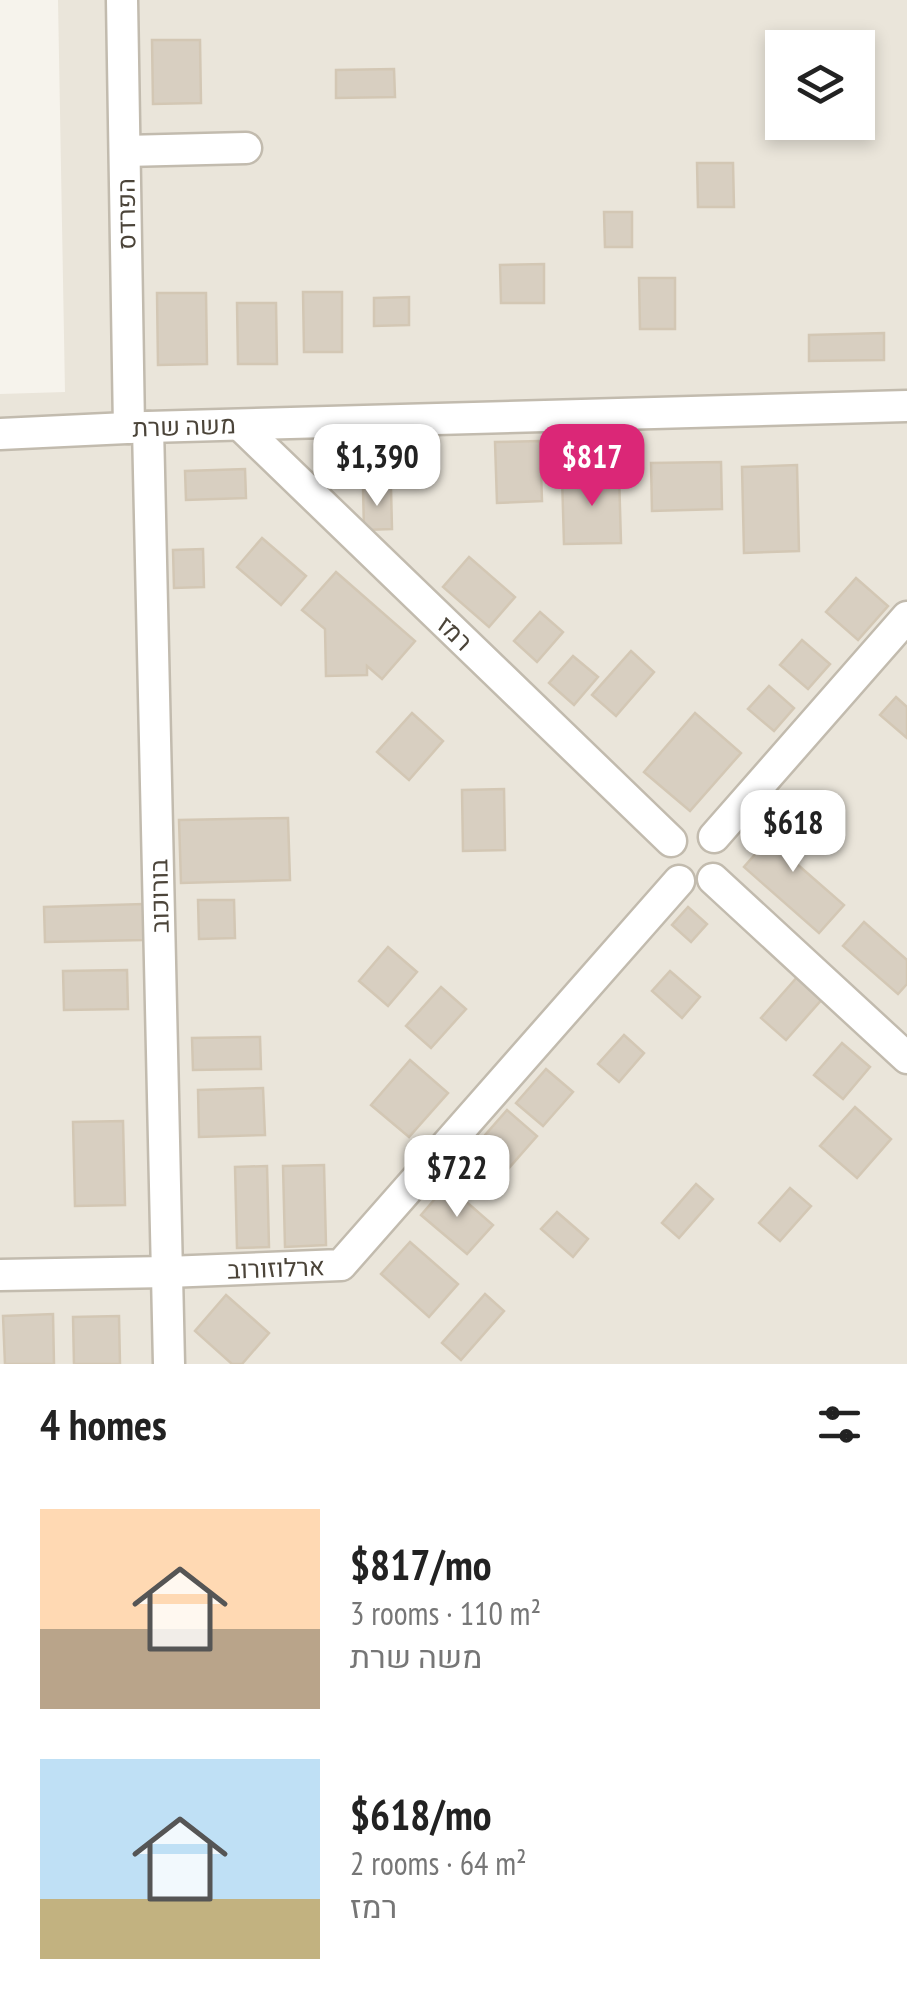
<!DOCTYPE html>
<meta charset="utf-8">
<style>
body{margin:0;font-family:"PT Sans Narrow",Heebo,sans-serif;background:#f2f2f2;color:#222;height:100vh;display:flex;flex-direction:column;font-size:38px;white-space:nowrap}
*{box-sizing:border-box;margin:0}
p{font-size:32px;color:#767676}
.icon{flex:none;width:55px;height:55px;fill:none;stroke:currentColor;stroke-width:2;stroke-linecap:round;stroke-linejoin:round}
.map{position:relative;height:1364px;overflow:hidden}
.side{display:flex;flex-direction:column;background:#fff;flex:1}
.side>*{flex:none}
.controls{position:absolute;left:765px;top:30px;display:grid;gap:20px}
.controls a{display:grid;place-items:center;width:110px;height:110px;border-radius:0px;background:#fff;box-shadow:0 5px 15px #0003;font-size:50px}
.price{position:absolute;translate:-50% -85px;padding:0 22px;border-radius:20px;background:#fff;color:#222;font-size:32px;line-height:65px;filter:drop-shadow(0 2px 5px #0008)}
.price::after{content:'';position:absolute;left:50%;top:60px;width:30px;height:22px;margin-left:-15px;background:inherit;clip-path:polygon(0 0,100% 0,50% 100%)}
.price.current{background:#db2777;color:#fff}
ul{padding:0;list-style:none}
li{display:flex;align-items:center;gap:30px;height:250px;padding:0 40px}
li span{display:grid;place-items:center;flex:none;width:280px;height:200px;border-radius:0px;color:#555}
li>.icon{margin-inline-start:auto}
span .icon{width:120px;height:120px;fill:#fffc;stroke-width:1}
li b{font-size:42px}
h2{display:flex;justify-content:space-between;align-items:center;height:120px;padding:0 40px;font-size:42px}
.map>svg:first-child{display:block}
.residential{fill:#eae5da;fill-rule:evenodd}
.building{fill:#d8cfc1;stroke:#d3c7b4;stroke-width:2.5}
.lines{fill:none;stroke-linecap:round;stroke-linejoin:round}
.minor-casing{stroke:#c2bbae;stroke-width:35}
.minor{stroke:#fff;stroke-width:30}
.labels{text-anchor:middle;dominant-baseline:central;stroke-width:9;stroke-linejoin:round;paint-order:stroke}
.street-label{font-size:25px;fill:#4b4439;stroke:#fff}
</style>
<div class="map">
<svg width="907" height="1364" viewBox="0 0 907 1364">
<rect width="100%" height="100%" fill="#f6f3ec"/>
<path class="residential" d="M58,0H907V1364H0V394L65,392ZM782,48H858V122H782Z"/>
<g class="building">
<path d="M152,40H200L201,103L153,104Z"/>
<path d="M394,69L395,97L336,98V70Z"/>
<path d="M697,163H733L734,207H698Z"/>
<path d="M604,212H632V247H605Z"/>
<path d="M544,264V303H501L500,265Z"/>
<path d="M639,278H675V329H640Z"/>
<path d="M303,292H342V352H304Z"/>
<path d="M157,293H206L207,364L158,365Z"/>
<path d="M409,297V325L374,326V298Z"/>
<path d="M237,303H276L277,364H238Z"/>
<path d="M884,333V360L809,361V335Z"/>
<path d="M540,441L542,501L497,503L495,442Z"/>
<path d="M721,462L722,509L652,511L651,463Z"/>
<path d="M797,465L799,551L744,553L742,467Z"/>
<path d="M245,469L246,498L186,500L185,471Z"/>
<path d="M619,474L621,543L564,544L562,476Z"/>
<path d="M363,488H391L392,529L364,530Z"/>
<path d="M262,538L306,576L281,605L237,567Z"/>
<path d="M203,549L204,587L174,588L173,550Z"/>
<path d="M469,557L515,597L489,627L443,587Z"/>
<path d="M336,572L415,641L382,679L367,666V675L326,676L325,629L302,610Z"/>
<path d="M856,578L888,606L858,640L826,612Z"/>
<path d="M540,612L563,632L537,662L514,641Z"/>
<path d="M802,640L830,664L808,689L780,665Z"/>
<path d="M631,651L654,672L616,716L592,695Z"/>
<path d="M573,656L598,677L574,705L549,683Z"/>
<path d="M769,686L794,708L774,731L748,709Z"/>
<path d="M896,697L907,707V738L880,715Z"/>
<path d="M412,713L443,741L409,780L377,752Z"/>
<path d="M695,713L741,753L690,811L644,772Z"/>
<path d="M504,789L505,850L463,851L462,790Z"/>
<path d="M792,812L813,831L790,858L844,905L819,933L744,867Z"/>
<path d="M288,818L290,880L181,883L179,820Z"/>
<path d="M198,900H234L235,938L199,939Z"/>
<path d="M143,904L144,940L45,942L44,907Z"/>
<path d="M688,907L707,924L691,942L672,925Z"/>
<path d="M864,922L907,960V984L898,994L843,946Z"/>
<path d="M388,947L417,972L388,1006L359,981Z"/>
<path d="M127,970L128,1009L64,1010L63,971Z"/>
<path d="M670,971L700,997L682,1018L652,991Z"/>
<path d="M799,975L824,997L786,1040L761,1018Z"/>
<path d="M441,987L466,1009L431,1048L406,1026Z"/>
<path d="M624,1035L644,1053L619,1082L598,1064Z"/>
<path d="M260,1037L261,1069L193,1070L192,1038Z"/>
<path d="M842,1043L870,1067L843,1099L814,1075Z"/>
<path d="M410,1060L448,1093L409,1137L371,1105Z"/>
<path d="M546,1069L573,1092L543,1126L516,1103Z"/>
<path d="M263,1088L265,1135L199,1137L198,1090Z"/>
<path d="M855,1107L891,1139L857,1178L820,1146Z"/>
<path d="M507,1110L537,1136L502,1176L472,1150Z"/>
<path d="M123,1121L125,1205L75,1206L73,1122Z"/>
<path d="M324,1165L326,1245L285,1247L283,1166Z"/>
<path d="M267,1166L269,1247L237,1248L235,1167Z"/>
<path d="M696,1184L713,1199L679,1238L662,1223Z"/>
<path d="M447,1185L493,1225L467,1254L421,1215Z"/>
<path d="M790,1188L811,1206L780,1241L759,1223Z"/>
<path d="M557,1212L588,1239L573,1257L541,1229Z"/>
<path d="M410,1242L458,1284L429,1317L381,1274Z"/>
<path d="M485,1294L504,1311L461,1360L442,1343Z"/>
<path d="M226,1295L269,1333L242,1364H232L195,1331Z"/>
<path d="M53,1314L54,1364H5L3,1316Z"/>
<path d="M119,1316L120,1364H74L73,1317Z"/>
</g>
<g class="lines">
<defs>
<g id="minor">
<path d="M122,0L129,428"/>
<path d="M125,151L246,148"/>
<path d="M240,425L671,841"/>
<path d="M148,427L169,1364"/>
<path d="M0,434L148,427L907,406"/>
<path d="M714,837L907,617"/>
<path d="M713,879L907,1058"/>
<path d="M0,1275L167,1272L341,1265L679,881"/>
</g>
</defs>
<use href="#minor" class="minor-casing"/>
<use href="#minor" class="minor"/>
</g>
<g class="labels">
<g class="street-label">
<text transform="translate(126 214) rotate(-91)">הפרדס</text>
<text transform="translate(184 426) rotate(-2)">משה שרת</text>
<text transform="translate(455 633) rotate(44)">רמז</text>
<text transform="translate(159 896) rotate(-91)">בורוכוב</text>
<text transform="translate(276 1268) rotate(-2)">ארלוזורוב</text>
</g>
</g>
</svg>
<div class="controls">
<a><svg class="icon" aria-label="layers" viewBox="0 0 24 24"><path d="M12 4l9 5-9 5-9-5zM3 14l9 5 9-5"/></svg></a>
</div>
<b class="price" style="left:377px;top:509px">$1,390</b>
<b class="price current" style="left:592px;top:509px">$817</b>
<b class="price" style="left:793px;top:875px">$618</b>
<b class="price" style="left:457px;top:1220px">$722</b>
</div>
<section class="side">
<h2>4 homes<svg class="icon" aria-label="filters" viewBox="0 0 24 24"><path d="M4 7h16M4 17h16"/><circle cx="9" cy="7" r="2"/><circle cx="15" cy="17" r="2"/></svg></h2>
<ul>
<li><span style="background:linear-gradient(#ffd9b3 60%,#b9a48a 0)"><svg class="icon" aria-label="home" viewBox="0 0 24 24"><path d="M3 11l9-7 9 7M6 9v11h12V9"/></svg></span><div><b>$817/mo</b><p>3 rooms · 110 m²</p><p>משה שרת</p></div></li>
<li><span style="background:linear-gradient(#bfe0f5 70%,#c2b280 0)"><svg class="icon" aria-label="home" viewBox="0 0 24 24"><path d="M3 11l9-7 9 7M6 9v11h12V9"/></svg></span><div><b>$618/mo</b><p>2 rooms · 64 m²</p><p>רמז</p></div></li>
</ul>
</section>
